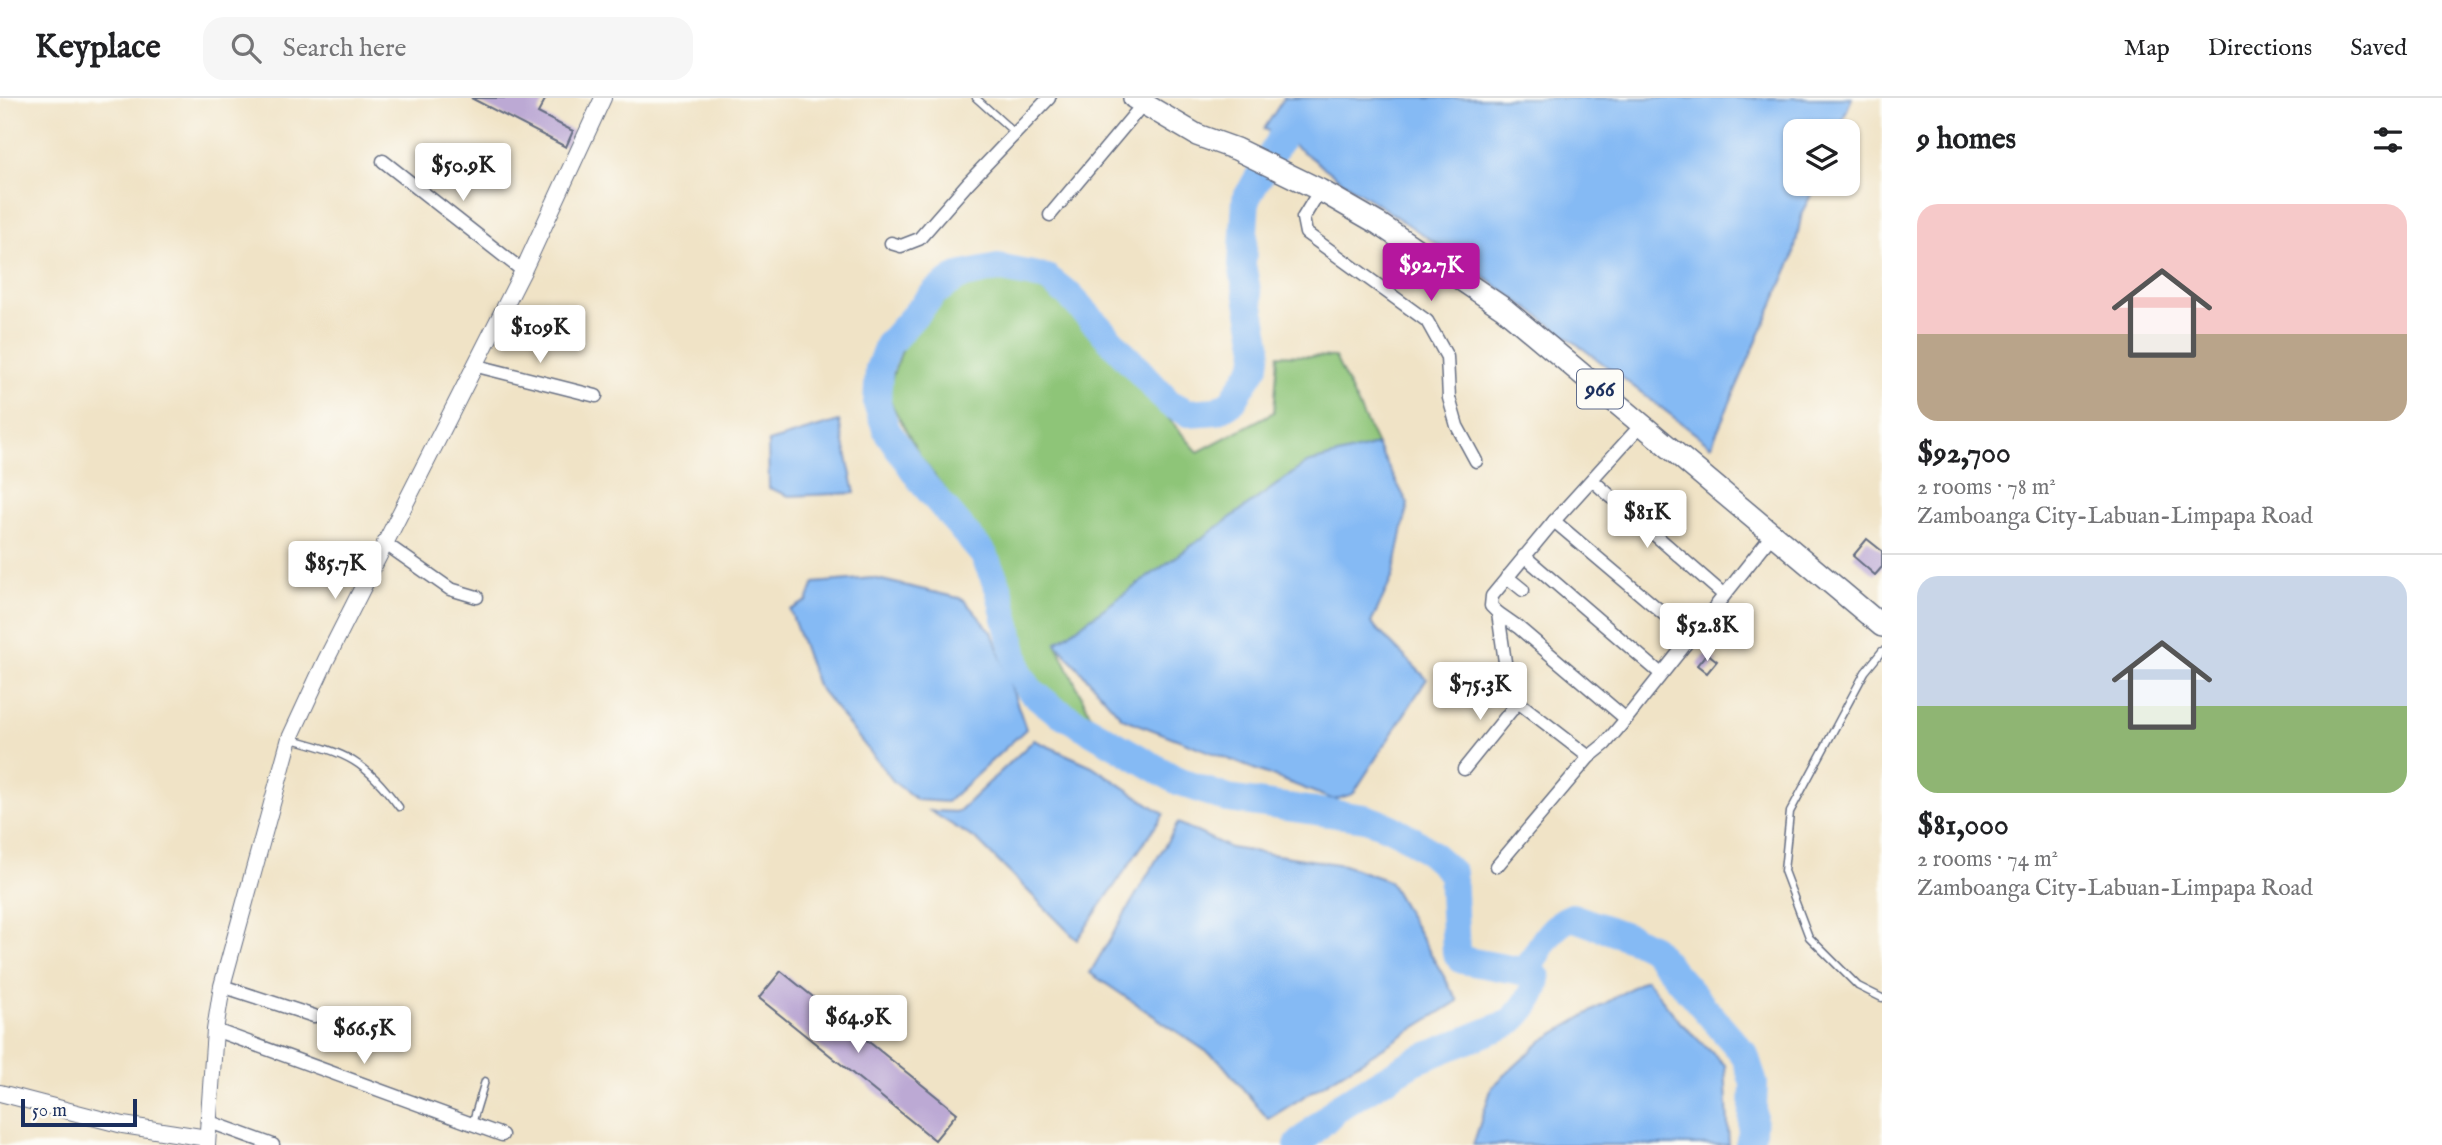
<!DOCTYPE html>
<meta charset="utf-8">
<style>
body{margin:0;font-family:"IM FELL English",serif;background:#f6f6f6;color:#202124;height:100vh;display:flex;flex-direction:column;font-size:26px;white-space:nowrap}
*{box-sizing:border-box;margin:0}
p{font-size:23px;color:#757577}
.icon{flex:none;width:38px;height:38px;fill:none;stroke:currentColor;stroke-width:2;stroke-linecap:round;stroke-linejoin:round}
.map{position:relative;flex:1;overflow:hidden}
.side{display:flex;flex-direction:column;background:#fff;width:560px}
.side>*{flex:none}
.fabs{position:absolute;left:1783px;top:21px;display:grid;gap:14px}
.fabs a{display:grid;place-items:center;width:77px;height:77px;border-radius:14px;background:#fff;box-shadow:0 2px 5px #0004;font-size:35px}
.scale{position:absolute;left:21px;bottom:18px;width:116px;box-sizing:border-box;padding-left:7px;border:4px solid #1b2f5e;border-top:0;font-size:19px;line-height:24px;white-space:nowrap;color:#1b2f5e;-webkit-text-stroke:5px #fdfcf7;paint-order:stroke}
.price{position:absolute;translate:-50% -60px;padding:0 16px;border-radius:7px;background:#fff;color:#222;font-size:23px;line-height:46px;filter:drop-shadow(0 2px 4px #0008)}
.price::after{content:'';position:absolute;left:50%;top:42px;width:21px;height:16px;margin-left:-10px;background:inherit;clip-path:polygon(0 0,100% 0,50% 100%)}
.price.current{background:#b5179e;color:#fff}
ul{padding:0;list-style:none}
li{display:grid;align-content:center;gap:14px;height:371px;padding:0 35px}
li+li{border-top:2px solid #e0e0e0}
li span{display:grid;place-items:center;height:217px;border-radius:21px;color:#555}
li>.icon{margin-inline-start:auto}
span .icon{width:126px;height:126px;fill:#fffc;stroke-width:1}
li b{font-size:30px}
h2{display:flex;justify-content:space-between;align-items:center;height:84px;padding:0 35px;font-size:30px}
header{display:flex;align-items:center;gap:42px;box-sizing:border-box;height:98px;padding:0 35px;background:#fff;border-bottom:2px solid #e0e0e0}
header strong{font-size:33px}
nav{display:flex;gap:38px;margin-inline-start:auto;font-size:24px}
.search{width:490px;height:63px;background:#f6f6f6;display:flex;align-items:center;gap:18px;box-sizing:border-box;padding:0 24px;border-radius:21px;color:#757577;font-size:26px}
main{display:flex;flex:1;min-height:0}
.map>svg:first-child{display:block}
.green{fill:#8ec578;stroke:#547a6b;stroke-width:2}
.water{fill:#85baf4;stroke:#5074a9;stroke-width:2}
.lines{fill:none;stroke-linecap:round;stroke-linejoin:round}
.river{stroke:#85baf4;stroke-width:28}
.building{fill:#bca9d4}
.service-casing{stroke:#666e82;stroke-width:9}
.minor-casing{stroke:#666e82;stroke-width:15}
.tertiary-casing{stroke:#666e82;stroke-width:18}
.primary-casing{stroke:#666e82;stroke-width:24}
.service{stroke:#fff;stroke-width:6}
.minor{stroke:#fff;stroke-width:12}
.tertiary{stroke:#fff;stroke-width:16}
.primary{stroke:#fff;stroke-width:21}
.labels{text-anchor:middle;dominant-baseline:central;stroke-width:6;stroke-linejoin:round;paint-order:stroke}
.shield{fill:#fdfcf7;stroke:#5f6c8c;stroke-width:2}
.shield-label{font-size:23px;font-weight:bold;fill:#1b2f5e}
</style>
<header>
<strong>Keyplace</strong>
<div class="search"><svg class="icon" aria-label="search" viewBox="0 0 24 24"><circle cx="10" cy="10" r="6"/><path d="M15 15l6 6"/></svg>Search here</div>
<nav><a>Map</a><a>Directions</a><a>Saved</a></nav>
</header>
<main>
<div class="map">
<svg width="1882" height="1047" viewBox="0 0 1882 1047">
<rect width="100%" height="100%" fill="#fdfcf7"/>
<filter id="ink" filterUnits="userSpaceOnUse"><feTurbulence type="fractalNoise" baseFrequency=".0143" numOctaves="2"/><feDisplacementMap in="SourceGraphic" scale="14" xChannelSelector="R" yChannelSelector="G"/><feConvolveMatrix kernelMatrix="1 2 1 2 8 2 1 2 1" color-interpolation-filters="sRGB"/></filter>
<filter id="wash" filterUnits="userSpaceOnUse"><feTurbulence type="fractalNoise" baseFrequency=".00686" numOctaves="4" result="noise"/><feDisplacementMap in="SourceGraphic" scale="28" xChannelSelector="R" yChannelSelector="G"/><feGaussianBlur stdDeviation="1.57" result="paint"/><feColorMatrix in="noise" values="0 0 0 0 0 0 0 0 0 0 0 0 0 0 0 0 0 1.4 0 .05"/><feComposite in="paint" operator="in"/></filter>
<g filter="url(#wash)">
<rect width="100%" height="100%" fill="#f0e3c6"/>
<path class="green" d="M967,183L1030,184L1081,221L1198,354L1274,314L1278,257L1335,259L1377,347L1307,365L1056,545L1096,628L1051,603L1031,573L994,457L920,358L886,296L908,236Z"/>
<g class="water">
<path d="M1284,0H1852L1838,33H1796V86H1817L1802,114L1793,160L1711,348C1596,259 1480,172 1357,93C1326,73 1298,46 1264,31Z"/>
<path d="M839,323L855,395L789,398L769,390L768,344Z"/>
<path d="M1377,347L1408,406L1393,478L1371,525L1427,581L1353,696L1334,702L1122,620L1056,545L1307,365Z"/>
<path d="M873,480L963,501L992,534L1026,631L947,704L917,702L894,684L817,587L790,512L807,503L814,485Z"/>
<path d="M1034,642L1092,668L1164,716L1077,842L978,743L930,713L958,714Z"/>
<path d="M1178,725L1230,750L1344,767L1389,783L1458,903L1268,1021L1219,962L1090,875Z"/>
<path d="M1646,881L1680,924L1725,967L1729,1047H1473L1492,989L1542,943Z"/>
</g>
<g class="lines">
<g class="river">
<path d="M1282,38L1246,101L1242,167L1258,250L1256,266L1232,304L1217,313L1188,315L1169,305L1070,198L1047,180L998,170L959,178L935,194L888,247L879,271L877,306L887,333L922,384L984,457L999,491L1019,575L1030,592L1055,612L1180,684L1228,701L1365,720C1403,732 1425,748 1452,775L1456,855L1462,862L1526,874L1537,880C1535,897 1522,914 1509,925L1415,963L1340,1008L1298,1047"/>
<path d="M1526,874C1538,854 1548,828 1572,819L1634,841L1652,850L1745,957L1754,986L1752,1034L1749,1047"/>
</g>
</g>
<g id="blocks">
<g class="building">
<path d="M471,0H546L538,15L573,33L566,49Z"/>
<path d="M1867,441L1882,453V469L1875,477L1853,458Z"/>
<path d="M1707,555L1717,563L1707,575L1697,567Z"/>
<path d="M781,873L957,1015L935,1042L759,900Z"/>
</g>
</g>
</g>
<g filter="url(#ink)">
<use href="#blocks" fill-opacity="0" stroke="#666e82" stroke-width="2"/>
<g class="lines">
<defs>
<g id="service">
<path d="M976,0L1016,36"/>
<path d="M1882,553L1865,574L1790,714L1784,773L1809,839L1858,888L1882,900"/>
<path d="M292,641C348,656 364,662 399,709"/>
<path d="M472,1026L485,983"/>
</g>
<g id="minor">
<path d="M383,63L523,173"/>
<path d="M1320,92L1303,120L1306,135L1427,223L1447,259L1449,300L1457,328L1476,363"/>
<path d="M1050,117L1143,6"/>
<path d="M891,145L901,148L919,141L968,85L1049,0"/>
<path d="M477,268L596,298"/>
<path d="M1592,382L1724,497"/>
<path d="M1554,423L1691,539"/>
<path d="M386,446L450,491L477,499"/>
<path d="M1524,458L1660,575"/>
<path d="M1507,479L1523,492"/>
<path d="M1498,515L1518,529L1626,621"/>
<path d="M1518,604L1589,659"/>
<path d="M1464,671L1518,604L1507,578L1498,515L1491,508L1492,498L1554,423L1642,326"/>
<path d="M1497,768L1589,659L1605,646L1626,621L1773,436"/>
<path d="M222,888L314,918"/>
<path d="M215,932L502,1037"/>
<path d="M207,1023L273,1047"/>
</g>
<g id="tertiary">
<path d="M0,995L123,1027L207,1040"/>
<path d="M207,1047L215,932L222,888L290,640L326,562L523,173L603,0"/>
</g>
<path id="primary" d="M1134,0L1197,37L1236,51L1320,92L1379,126L1503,210L1882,528"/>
</defs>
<use href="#service" class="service-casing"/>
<use href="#minor" class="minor-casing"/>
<use href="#tertiary" class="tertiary-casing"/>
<use href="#primary" class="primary-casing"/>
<use href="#service" class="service"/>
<use href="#minor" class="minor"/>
<use href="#tertiary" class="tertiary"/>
<use href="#primary" class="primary"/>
</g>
</g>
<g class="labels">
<rect class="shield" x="1577" y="271.5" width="46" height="39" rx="5"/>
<g class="shield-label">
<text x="1600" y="291">966</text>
</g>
</g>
</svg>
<div class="fabs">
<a><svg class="icon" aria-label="layers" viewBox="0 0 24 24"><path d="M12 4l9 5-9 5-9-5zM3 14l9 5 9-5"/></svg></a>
</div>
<div class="scale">50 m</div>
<b class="price" style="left:463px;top:105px">$50.9K</b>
<b class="price current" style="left:1431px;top:205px">$92.7K</b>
<b class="price" style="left:540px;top:267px">$109K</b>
<b class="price" style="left:1647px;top:452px">$81K</b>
<b class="price" style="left:335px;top:503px">$85.7K</b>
<b class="price" style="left:1707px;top:565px">$52.8K</b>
<b class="price" style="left:1480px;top:624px">$75.3K</b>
<b class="price" style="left:858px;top:957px">$64.9K</b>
<b class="price" style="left:364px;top:968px">$66.5K</b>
</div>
<section class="side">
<h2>9 homes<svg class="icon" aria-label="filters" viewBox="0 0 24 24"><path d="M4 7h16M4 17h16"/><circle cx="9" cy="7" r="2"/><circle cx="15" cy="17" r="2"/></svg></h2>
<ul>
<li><span style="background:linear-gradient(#f6c9c9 60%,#b9a48a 0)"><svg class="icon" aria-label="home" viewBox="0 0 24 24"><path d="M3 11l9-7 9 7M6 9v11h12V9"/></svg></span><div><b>$92,700</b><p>2 rooms · 78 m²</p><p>Zamboanga City-Labuan-Limpapa Road</p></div></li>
<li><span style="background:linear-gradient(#c9d6e8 60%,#8fb573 0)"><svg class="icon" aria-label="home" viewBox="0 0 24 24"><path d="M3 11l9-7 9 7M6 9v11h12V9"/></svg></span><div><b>$81,000</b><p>2 rooms · 74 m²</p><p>Zamboanga City-Labuan-Limpapa Road</p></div></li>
</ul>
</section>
</main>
